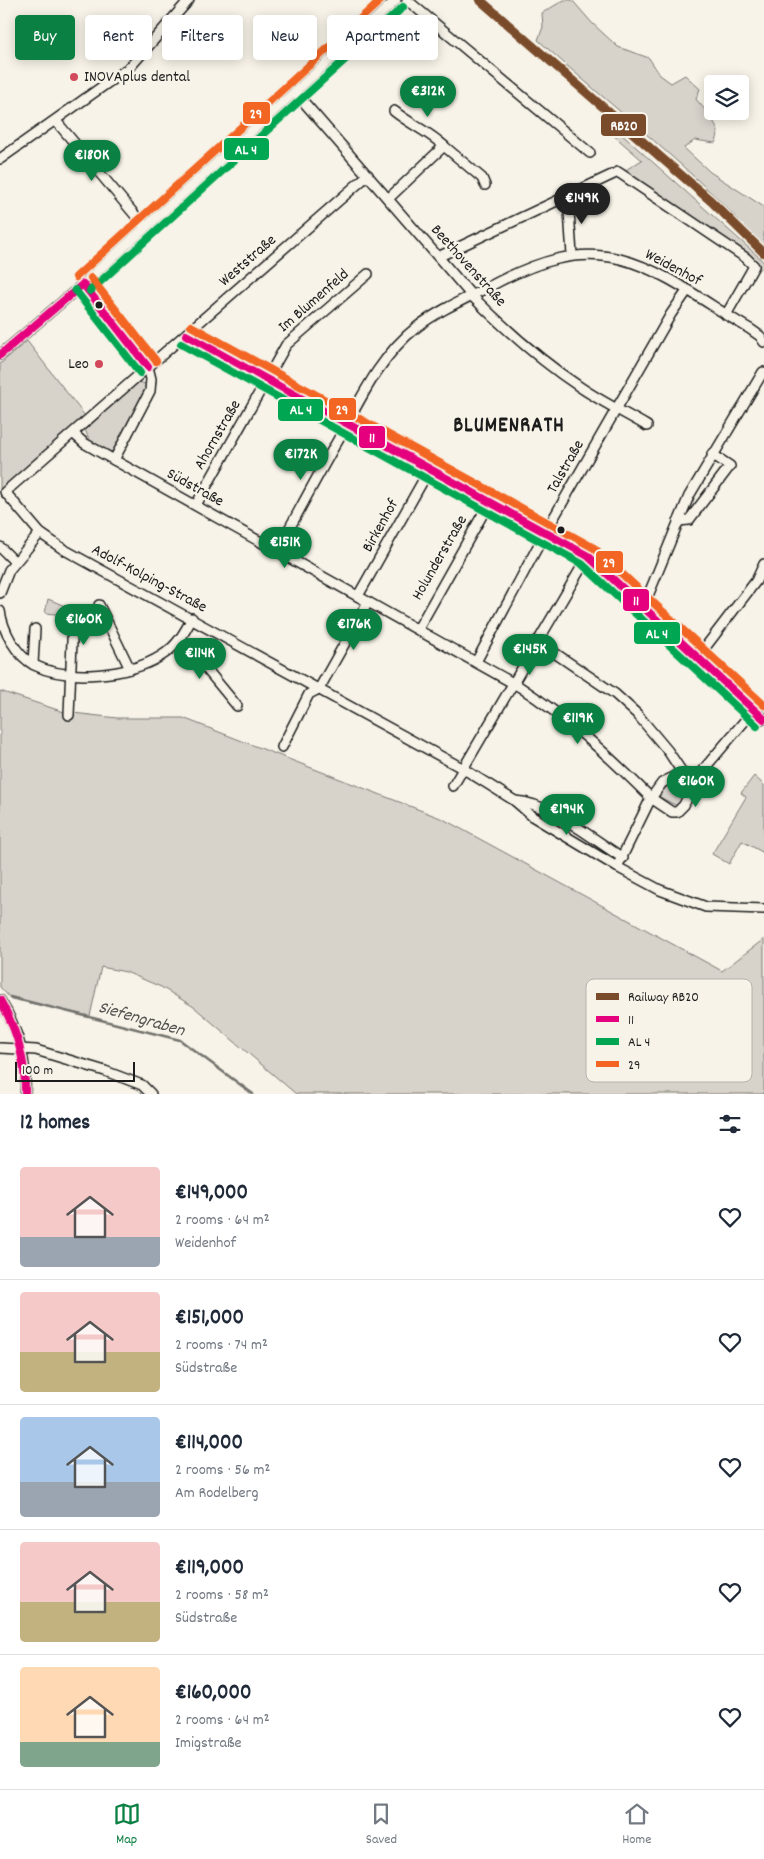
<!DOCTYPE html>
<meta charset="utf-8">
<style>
body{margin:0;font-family:Dekko,sans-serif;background:#f6f6f7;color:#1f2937;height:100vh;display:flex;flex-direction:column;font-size:19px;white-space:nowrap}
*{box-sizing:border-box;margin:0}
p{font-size:16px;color:#747a83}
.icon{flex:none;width:28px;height:28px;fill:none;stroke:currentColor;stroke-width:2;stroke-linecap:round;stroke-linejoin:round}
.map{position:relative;height:1094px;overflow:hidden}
.panel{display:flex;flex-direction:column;background:#fff;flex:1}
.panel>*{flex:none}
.guide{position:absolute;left:15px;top:15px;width:500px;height:45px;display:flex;gap:10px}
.controls{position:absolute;left:704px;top:75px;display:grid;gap:10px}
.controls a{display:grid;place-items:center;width:45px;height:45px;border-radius:5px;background:#fff;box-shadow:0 2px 12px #0003;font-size:25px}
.scale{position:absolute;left:15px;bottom:12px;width:120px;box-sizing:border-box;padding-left:5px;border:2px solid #1c1c1c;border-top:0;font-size:14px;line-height:18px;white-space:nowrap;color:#1c1c1c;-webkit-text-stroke:4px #f7f3e8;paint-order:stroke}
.price{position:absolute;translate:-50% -42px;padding:0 11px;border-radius:18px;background:#0b8043;color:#fff;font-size:16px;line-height:32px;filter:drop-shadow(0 1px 2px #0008)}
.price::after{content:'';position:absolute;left:50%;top:30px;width:15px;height:11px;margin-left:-8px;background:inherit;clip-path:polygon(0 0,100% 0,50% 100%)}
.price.current{background:#222;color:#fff}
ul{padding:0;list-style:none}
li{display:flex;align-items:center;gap:15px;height:125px;padding:0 20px}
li+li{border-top:1px solid #e0e1e3}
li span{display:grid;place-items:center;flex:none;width:140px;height:100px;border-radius:5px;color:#555}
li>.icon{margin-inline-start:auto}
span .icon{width:60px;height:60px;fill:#fffc;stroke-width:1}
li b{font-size:21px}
h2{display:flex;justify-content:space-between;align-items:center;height:60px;padding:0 20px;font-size:21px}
.tag{padding:0 18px;border-radius:5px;background:#fff;box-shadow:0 2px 12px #0003;font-size:18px;line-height:45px}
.tag.current{background:#0b8043;color:#fff}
.tab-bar{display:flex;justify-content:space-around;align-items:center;height:70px;border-top:1px solid #e0e1e3;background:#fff;font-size:14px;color:#747a83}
.tab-bar a{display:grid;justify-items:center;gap:2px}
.tab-bar .current{color:#0b8043}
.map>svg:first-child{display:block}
.green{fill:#d7d3cb;stroke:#7a7874}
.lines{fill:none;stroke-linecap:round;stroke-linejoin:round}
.stream{stroke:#72716c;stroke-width:2.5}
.minor-casing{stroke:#1c1c1c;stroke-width:12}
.minor{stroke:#f7f3e8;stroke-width:9}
.bus-1-casing{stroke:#f7f3e8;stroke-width:11}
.bus-2-casing{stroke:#f7f3e8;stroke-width:11}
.bus-3-casing{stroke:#f7f3e8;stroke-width:11}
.bus-1{stroke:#e5007d;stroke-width:8}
.bus-2{stroke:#00a651;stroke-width:8}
.bus-3{stroke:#f26522;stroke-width:8}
.rail-1-casing{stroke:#f7f3e8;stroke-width:12}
.rail-1{stroke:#7a4b2a;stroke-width:9}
.poi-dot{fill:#d1495b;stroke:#f7f3e8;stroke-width:2}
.bus-dot{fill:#1c1c1c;stroke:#f7f3e8;stroke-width:2}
.labels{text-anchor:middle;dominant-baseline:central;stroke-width:5;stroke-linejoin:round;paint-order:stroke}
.poi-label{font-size:16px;fill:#1c1c1c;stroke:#f7f3e8;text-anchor:start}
.street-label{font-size:16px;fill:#1c1c1c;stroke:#f7f3e8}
.water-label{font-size:18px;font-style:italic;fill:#565452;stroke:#f7f3e8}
.district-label{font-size:21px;font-weight:bold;letter-spacing:1px;fill:#1c1c1c;stroke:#f7f3e8}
.key{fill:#f7f3e8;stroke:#b5b2ab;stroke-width:1}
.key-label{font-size:14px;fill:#1c1c1c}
.line-badge{stroke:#f7f3e8;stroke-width:2}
.badge-label{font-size:14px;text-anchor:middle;font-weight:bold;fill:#fff}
</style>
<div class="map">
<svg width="764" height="1094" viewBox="0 0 764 1094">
<rect width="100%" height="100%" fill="#f7f3e8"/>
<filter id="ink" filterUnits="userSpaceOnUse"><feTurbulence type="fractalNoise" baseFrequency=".02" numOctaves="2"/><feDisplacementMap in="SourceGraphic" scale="10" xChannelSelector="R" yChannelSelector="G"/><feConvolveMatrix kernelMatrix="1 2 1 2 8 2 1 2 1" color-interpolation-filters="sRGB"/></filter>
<g filter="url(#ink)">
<g class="green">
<path d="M564,0H572L592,23L618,47L649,58L660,75L671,83L685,75L700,89L696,99C705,111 725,128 715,143L695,140L684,148L710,172L764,207V247C696,171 613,108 538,40L543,27L542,13Z"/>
<path d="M609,123L759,257L764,263V272L752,260L624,171L642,160L604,127Z"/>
<path d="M27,341L85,416L0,493V364Z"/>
<path d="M138,382L146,384L148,391L113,451L109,452L90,441L85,430Z"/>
<path d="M48,599L75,610L74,616L45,613Z"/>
<path d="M0,691L64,712L117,718H183L443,819L722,971L764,939V1094H296L194,1007L161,987L126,972L101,967L90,1016L11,999L0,987Z"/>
<path d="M754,776L764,785V853L742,841L729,864L712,854L746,797L741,793Z"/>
<path d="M676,780L687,786L688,790L679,807L656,795Z"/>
</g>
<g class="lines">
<path class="stream" d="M10,997L180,1040L253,1094"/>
<defs>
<g id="minor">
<path d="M407,0L590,153"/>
<path d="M296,93L472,296C505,329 541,361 580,387C602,402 625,413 647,426"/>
<path d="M394,111C410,124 429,132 444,146"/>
<path d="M56,121L145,227"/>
<path d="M0,159L130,67L189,0"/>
<path d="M368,175L5,492L40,533L63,549L462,768L515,801L532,816L617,867L660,890L706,907L764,909"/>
<path d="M568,196L572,255"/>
<path d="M388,199L444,146L482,178L485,185"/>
<path d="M440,256L618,172L746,258L754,266L726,315"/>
<path d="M83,284L148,367L151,379L150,391L114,460"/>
<path d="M186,335L588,556L764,719"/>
<path d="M0,355L83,284L396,0"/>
<path d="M74,434L84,443L114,460L520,687C569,719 610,757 651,798L662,783L682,772"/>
<path d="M196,505L286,345L368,274"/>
<path d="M678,521L689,520L730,466L712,454"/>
<path d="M0,547L15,562"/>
<path d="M277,551C299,511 320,471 343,431C363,394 383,353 417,327C442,308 472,296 500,281C538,262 577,248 620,259C667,271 708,305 750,329L760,336L764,342"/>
<path d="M0,593L9,570L40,533"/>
<path d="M358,596L429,470"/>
<path d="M99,605L130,669"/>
<path d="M643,608L689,496L763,372"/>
<path d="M0,611C3,631 16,655 34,665C68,682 129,676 161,656C176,647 184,634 192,618"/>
<path d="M418,629L489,503"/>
<path d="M181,638L237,706"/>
<path d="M537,641L615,694L637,714L668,751L682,772L689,777H697"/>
<path d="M697,658L756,581L764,564"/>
<path d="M476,662L545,533L671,314L687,291"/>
<path d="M33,664L35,629"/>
<path d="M69,715L73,617"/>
<path d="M282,747L309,694L319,689L368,602"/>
<path d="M453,786L588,556"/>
<path d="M515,801C551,803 592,839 623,858"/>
<path d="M617,867L651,798L672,812H677L684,805L697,777L754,710"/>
<path d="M0,1000C18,1029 27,1060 25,1094"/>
<path d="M0,1048L36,1050L105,1071L142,1085L151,1094"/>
</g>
</defs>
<use href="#minor" class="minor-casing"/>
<use href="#minor" class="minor"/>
<defs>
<g id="bus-1">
<path d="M83,284L148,367"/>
<path d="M186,335L588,556L764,719"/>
<path d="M0,355L83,284"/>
<path d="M0,1000C17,1030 26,1060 25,1094"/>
</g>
<g id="bus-2">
<path d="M75,290L140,373"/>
<path d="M90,291L403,7"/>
<path d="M181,344L582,564L757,726"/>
</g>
<g id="bus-3">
<path d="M76,277L381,0"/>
<path d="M91,278L156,361"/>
<path d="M191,326L594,548L764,705"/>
</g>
</defs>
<use href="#bus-1" class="bus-1-casing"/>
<use href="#bus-2" class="bus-2-casing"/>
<use href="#bus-3" class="bus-3-casing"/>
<use href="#bus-1" class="bus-1"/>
<use href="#bus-2" class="bus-2"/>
<use href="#bus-3" class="bus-3"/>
<defs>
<path id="rail-1" d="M480,0L711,201L764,253"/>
</defs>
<use href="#rail-1" class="rail-1-casing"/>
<use href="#rail-1" class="rail-1"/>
</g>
</g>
<g class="poi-dot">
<circle cx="74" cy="77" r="5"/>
<circle cx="99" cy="364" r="5"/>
</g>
<g class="bus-dot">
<circle cx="99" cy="305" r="4.5"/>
<circle cx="561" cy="530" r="4.5"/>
</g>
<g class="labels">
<g class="poi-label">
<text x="84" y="77">INOVAplus dental</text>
<text x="89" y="364" text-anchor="end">Leo</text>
</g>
<g class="street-label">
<text transform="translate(248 261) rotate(-41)">Weststraße</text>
<text transform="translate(468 266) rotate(48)">Beethovenstraße</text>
<text transform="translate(673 268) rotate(28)">Weidenhof</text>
<text transform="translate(314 301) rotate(-41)">Im Blumenfeld</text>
<text transform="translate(218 435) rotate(-60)">Ahornstraße</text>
<text transform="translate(566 467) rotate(-60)">Talstraße</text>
<text transform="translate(195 488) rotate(29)">Südstraße</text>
<text transform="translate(381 526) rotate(-61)">Birkenhof</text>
<text transform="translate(440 558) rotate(-60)">Holunderstraße</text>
<text transform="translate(149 579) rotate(28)">Adolf-Kolping-Straße</text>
</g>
<g class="water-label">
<text transform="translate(141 1020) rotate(16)">Siefengraben</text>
</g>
<g class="district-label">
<text x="509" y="427">BLUMENRATH</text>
</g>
</g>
<rect x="586" y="979" width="166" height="103" rx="8" class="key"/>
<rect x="596" y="993" width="23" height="7" fill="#7a4b2a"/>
<rect x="596" y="1016" width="23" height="6" fill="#e5007d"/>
<rect x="596" y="1038" width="23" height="7" fill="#00a651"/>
<rect x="596" y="1061" width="23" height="6" fill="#f26522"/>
<g class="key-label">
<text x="628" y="1001">Railway RB20</text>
<text x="628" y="1024">11</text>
<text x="628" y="1046">AL 4</text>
<text x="628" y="1069">29</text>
</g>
<g class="line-badge">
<rect x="242" y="101" width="29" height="24" rx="5" fill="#f26522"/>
<rect x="600" y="113" width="47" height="24" rx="5" fill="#7a4b2a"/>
<rect x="223" y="137" width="47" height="24" rx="5" fill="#00a651"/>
<rect x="328" y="397" width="29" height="24" rx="5" fill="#f26522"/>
<rect x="277" y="398" width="47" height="24" rx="5" fill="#00a651"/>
<rect x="358" y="425" width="28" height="24" rx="5" fill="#e5007d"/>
<rect x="595" y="550" width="29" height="24" rx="5" fill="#f26522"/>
<rect x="622" y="588" width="28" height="24" rx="5" fill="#e5007d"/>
<rect x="633" y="621" width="48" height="24" rx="5" fill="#00a651"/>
</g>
<g class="badge-label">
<text x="256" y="118">29</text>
<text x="624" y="130">RB20</text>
<text x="246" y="154">AL 4</text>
<text x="342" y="414">29</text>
<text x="301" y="414">AL 4</text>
<text x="372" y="442">11</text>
<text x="609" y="567">29</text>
<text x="636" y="605">11</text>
<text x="657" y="638">AL 4</text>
</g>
</svg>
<div class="controls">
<a><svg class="icon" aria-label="layers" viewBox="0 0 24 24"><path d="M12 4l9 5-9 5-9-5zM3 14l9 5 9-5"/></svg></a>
</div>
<div class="scale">100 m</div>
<b class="price" style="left:428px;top:118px">€312K</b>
<b class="price" style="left:92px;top:182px">€180K</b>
<b class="price current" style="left:582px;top:225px">€149K</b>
<b class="price" style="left:301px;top:481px">€172K</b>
<b class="price" style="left:285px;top:569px">€151K</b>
<b class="price" style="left:84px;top:646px">€160K</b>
<b class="price" style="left:354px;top:651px">€176K</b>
<b class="price" style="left:530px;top:676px">€145K</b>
<b class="price" style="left:200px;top:680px">€114K</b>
<b class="price" style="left:578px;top:745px">€119K</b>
<b class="price" style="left:696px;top:808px">€160K</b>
<b class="price" style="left:567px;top:836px">€194K</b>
<div class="guide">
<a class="tag current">Buy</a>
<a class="tag">Rent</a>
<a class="tag">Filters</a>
<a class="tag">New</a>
<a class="tag">Apartment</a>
</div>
</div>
<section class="panel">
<h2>12 homes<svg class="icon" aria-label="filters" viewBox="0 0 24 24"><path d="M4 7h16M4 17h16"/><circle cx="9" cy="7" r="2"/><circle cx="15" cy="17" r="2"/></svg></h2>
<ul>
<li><span style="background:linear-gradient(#f6c9c9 70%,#9aa5b1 0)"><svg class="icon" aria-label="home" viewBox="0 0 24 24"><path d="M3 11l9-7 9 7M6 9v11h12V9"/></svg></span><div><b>€149,000</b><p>2 rooms · 64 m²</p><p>Weidenhof</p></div><svg class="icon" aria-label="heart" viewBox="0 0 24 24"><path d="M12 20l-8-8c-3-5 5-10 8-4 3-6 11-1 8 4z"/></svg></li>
<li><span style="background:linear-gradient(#f6c9c9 60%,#c2b280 0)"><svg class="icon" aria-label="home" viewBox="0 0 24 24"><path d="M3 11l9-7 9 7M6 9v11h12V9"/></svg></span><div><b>€151,000</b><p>2 rooms · 74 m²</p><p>Südstraße</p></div><svg class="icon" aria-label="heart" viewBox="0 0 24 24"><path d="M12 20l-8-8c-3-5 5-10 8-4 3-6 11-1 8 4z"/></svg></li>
<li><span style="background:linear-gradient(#a9c7e8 65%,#9aa5b1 0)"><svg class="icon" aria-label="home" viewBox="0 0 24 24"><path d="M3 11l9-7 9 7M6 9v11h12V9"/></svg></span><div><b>€114,000</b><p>2 rooms · 56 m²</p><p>Am Rodelberg</p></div><svg class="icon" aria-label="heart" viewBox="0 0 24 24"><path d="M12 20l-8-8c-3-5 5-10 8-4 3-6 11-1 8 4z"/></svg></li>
<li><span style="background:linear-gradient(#f6c9c9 60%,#c2b280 0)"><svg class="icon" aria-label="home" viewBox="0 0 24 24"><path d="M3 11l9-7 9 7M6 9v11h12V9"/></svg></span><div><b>€119,000</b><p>2 rooms · 58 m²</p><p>Südstraße</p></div><svg class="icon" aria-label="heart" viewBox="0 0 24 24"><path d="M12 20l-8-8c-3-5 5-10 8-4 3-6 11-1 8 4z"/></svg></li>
<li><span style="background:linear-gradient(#ffd9b3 75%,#7fa58c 0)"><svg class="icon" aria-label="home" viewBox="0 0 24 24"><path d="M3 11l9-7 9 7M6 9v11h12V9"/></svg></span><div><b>€160,000</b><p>2 rooms · 64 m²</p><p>Imigstraße</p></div><svg class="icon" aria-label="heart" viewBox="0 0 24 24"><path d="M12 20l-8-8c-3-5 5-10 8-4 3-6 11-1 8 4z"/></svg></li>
</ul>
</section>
<nav class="tab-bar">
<a class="current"><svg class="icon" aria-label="map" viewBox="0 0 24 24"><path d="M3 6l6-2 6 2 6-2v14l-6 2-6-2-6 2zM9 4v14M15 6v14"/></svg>Map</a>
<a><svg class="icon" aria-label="saved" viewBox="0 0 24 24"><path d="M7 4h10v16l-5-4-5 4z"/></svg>Saved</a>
<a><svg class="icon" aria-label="home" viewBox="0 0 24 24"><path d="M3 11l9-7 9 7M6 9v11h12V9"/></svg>Home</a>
</nav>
